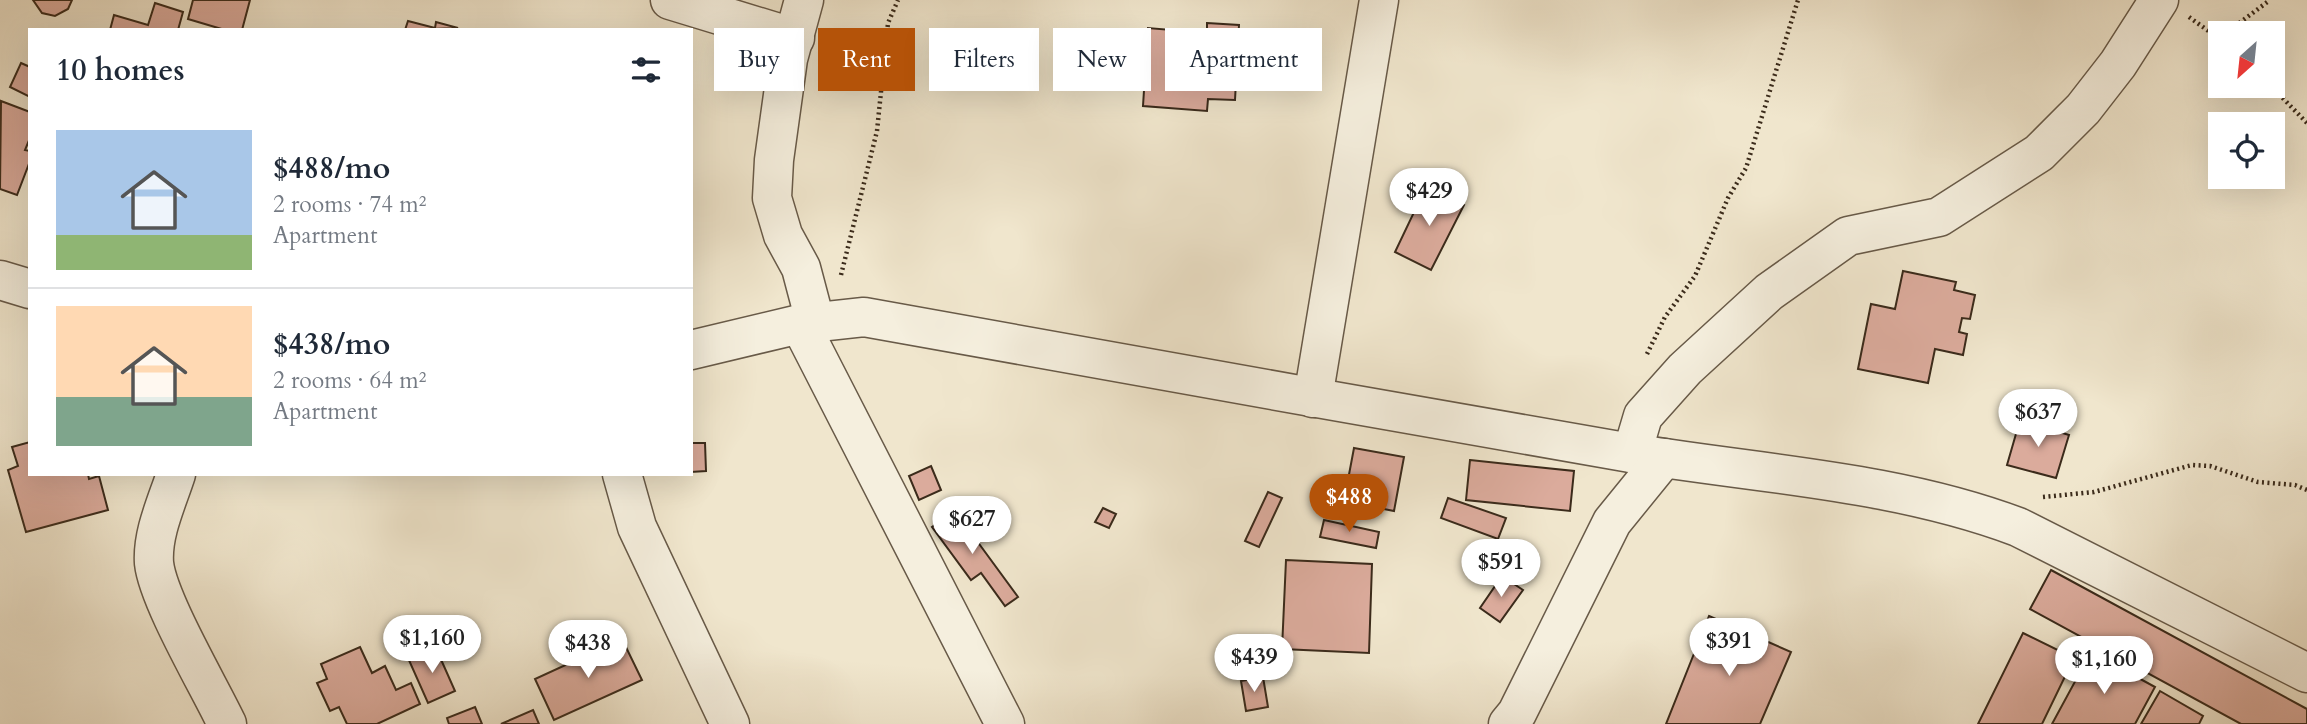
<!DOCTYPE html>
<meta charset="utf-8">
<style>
body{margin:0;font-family:Cardo,serif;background:#f2f2f3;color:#1f2937;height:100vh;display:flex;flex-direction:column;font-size:26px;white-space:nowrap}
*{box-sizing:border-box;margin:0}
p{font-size:23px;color:#747a83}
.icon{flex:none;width:38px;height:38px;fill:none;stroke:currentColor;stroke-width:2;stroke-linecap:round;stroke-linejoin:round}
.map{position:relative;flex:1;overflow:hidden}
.sheet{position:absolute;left:28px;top:28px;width:665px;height:448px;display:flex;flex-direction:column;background:#fff;border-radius:0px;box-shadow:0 7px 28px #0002}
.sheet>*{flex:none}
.hud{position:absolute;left:714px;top:28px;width:665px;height:63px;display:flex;gap:14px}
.needle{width:46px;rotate:207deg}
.controls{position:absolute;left:2208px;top:21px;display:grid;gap:14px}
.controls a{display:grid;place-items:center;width:77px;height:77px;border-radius:0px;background:#fff;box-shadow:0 7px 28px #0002;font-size:35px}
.price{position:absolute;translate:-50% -60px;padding:0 16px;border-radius:24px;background:#fff;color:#222;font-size:23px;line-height:46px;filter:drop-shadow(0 2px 4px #0008)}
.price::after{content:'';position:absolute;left:50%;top:42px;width:21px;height:16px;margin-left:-10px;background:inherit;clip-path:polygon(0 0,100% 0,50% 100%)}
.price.selected{background:#b45309;color:#fff}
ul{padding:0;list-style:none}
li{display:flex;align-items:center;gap:21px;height:175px;padding:0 28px}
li+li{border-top:2px solid #e0e1e3}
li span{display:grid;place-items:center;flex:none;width:196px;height:140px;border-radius:0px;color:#555}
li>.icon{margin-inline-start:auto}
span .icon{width:84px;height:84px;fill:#fffc;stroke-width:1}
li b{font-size:30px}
h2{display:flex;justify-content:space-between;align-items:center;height:84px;padding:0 28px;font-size:30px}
.tag{padding:0 24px;border-radius:0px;background:#fff;box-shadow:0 7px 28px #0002;font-size:24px;line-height:63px}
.tag.selected{background:#b45309;color:#fff}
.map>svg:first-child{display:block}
.building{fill:#dbab9c;stroke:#3b2b1b;stroke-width:2}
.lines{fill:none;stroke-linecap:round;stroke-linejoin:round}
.minor-casing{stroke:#685a48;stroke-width:41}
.path{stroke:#3b2b1b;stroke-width:4.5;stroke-dasharray:2 3.5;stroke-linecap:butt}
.minor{stroke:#f5efde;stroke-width:38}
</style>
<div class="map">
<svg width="2307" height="724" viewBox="0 0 2307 724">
<rect width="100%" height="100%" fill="#f0e6cd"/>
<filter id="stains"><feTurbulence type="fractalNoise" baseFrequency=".00286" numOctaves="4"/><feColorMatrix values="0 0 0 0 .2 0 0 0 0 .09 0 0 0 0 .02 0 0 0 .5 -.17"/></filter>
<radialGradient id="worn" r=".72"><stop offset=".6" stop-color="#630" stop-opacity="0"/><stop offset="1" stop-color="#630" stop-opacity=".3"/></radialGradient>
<g class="building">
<path d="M33,0H72L68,9L55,16L42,13Z"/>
<path d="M193,0H250L242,30H225L188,19Z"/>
<path d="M155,3L183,12L178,30H110L114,15L148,25Z"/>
<path d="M408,21L435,28L436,22L458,28L405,30Z"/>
<path d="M1207,23L1239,25L1235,100L1208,99L1207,111L1143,106L1148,28L1207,33Z"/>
<path d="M21,63L30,67V97L10,87Z"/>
<path d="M1,101L30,112V138L25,150L30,151V161L17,195L0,189Z"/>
<path d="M1426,187L1464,205L1431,270L1395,252Z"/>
<path d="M1903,271L1956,282L1954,290L1975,295L1970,319L1962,318L1959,332L1967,334L1963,355L1935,349L1928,383L1858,369L1871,304L1895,309Z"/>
<path d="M2020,420L2069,435L2056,478L2007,465Z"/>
<path d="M30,442V474H88L89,479L99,476L108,510L26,532L8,470L18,466L12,447Z"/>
<path d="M691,443H705L706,471L691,472Z"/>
<path d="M1354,448L1404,457L1394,511L1344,501Z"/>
<path d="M1470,460L1574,471L1570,511L1466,500Z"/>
<path d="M931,466L941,490L919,500L909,476Z"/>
<path d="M1268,492L1282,498L1259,547L1245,541Z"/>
<path d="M1448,498L1506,518L1498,539L1441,518Z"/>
<path d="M1103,508L1116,514L1109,528L1095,522Z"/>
<path d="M955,511L1018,597L1005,606L981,573L971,580L932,527Z"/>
<path d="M1324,520L1379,532L1376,548L1320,537Z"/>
<path d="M1286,560L1372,564L1369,653L1282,649Z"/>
<path d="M2051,570L2307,709V724H2241L2030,609Z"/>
<path d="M1502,576L1523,590L1500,622L1480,608Z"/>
<path d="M1709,616L1791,652L1760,724H1666Z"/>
<path d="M2023,633L2074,658L2042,724H1978Z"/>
<path d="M622,639L642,680L554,720L535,679Z"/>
<path d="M435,646L455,691L428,703L408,658Z"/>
<path d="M360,647L372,673L385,666L396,690L411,683L420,704L377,724H347L339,707L330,711L317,683L327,679L321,664Z"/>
<path d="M2091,652L2155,687L2135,724H2052Z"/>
<path d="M1263,677L1268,707L1246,711L1241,681Z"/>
<path d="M2160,691L2203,716L2199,724H2141Z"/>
<path d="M475,707L482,724H449L447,718Z"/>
<path d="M533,710L539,724H501Z"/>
</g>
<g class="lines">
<defs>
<g id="minor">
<path d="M670,0L795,38"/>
<path d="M804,0L788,59L774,160L772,198L783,235L801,268L815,321"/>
<path d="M0,280L30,289"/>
<path d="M800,324L1005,724"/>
<path d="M691,350L800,324L864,317C1118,363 1371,408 1625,452C1756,474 1893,480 2018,527L2307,673"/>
<path d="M1313,398L1379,0"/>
<path d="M1632,453L1643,416L1685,369L1769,292L1848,236L1939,217L2039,153L2083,109L2118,64L2159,0"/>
<path d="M176,474C167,502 152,533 154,563C158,600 209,686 227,724"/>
<path d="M622,474L637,527L730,724"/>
<path d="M1508,724L1517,713L1612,522L1664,458"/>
</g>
</defs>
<use href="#minor" class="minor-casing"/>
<g class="path">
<path d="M2189,17L2221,40"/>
<path d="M2226,33L2270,0"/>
<path d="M2271,86L2307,123"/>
<path d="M841,275L877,131L888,23L898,0"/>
<path d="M1647,354L1665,317L1695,276L1728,198L1746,168L1798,0"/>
<path d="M2043,497L2094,492L2192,465L2210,466L2258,482L2295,485L2307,490"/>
</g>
<use href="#minor" class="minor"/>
</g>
<rect width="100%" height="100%" filter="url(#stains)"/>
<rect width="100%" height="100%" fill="url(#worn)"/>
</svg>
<div class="controls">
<a><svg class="needle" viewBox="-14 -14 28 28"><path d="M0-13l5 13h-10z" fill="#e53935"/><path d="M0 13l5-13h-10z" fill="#747a83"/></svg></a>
<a><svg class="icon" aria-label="locate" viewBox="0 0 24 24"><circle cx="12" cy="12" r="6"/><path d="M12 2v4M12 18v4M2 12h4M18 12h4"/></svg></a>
</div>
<b class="price" style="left:1429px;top:228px">$429</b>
<b class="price" style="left:2038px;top:449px">$637</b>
<b class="price selected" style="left:1349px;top:534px">$488</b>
<b class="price" style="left:972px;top:556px">$627</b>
<b class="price" style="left:1501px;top:599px">$591</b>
<b class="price" style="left:432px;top:675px">$1,160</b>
<b class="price" style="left:1729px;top:678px">$391</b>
<b class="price" style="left:588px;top:680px">$438</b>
<b class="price" style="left:1254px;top:694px">$439</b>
<b class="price" style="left:2104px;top:696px">$1,160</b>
<div class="hud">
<a class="tag">Buy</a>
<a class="tag selected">Rent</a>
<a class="tag">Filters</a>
<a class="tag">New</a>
<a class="tag">Apartment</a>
</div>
<section class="sheet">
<h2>10 homes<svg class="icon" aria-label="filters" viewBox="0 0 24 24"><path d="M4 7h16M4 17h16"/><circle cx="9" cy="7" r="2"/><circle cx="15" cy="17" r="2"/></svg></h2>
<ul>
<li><span style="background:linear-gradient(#a9c7e8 75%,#8fb573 0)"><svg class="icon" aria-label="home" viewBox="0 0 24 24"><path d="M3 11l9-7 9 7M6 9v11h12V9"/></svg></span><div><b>$488/mo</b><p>2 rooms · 74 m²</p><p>Apartment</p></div></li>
<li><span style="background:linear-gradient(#ffd9b3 65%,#7fa58c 0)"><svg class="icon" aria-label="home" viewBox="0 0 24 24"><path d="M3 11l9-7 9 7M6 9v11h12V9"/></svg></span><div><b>$438/mo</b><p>2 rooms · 64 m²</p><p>Apartment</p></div></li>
</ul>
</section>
</div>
